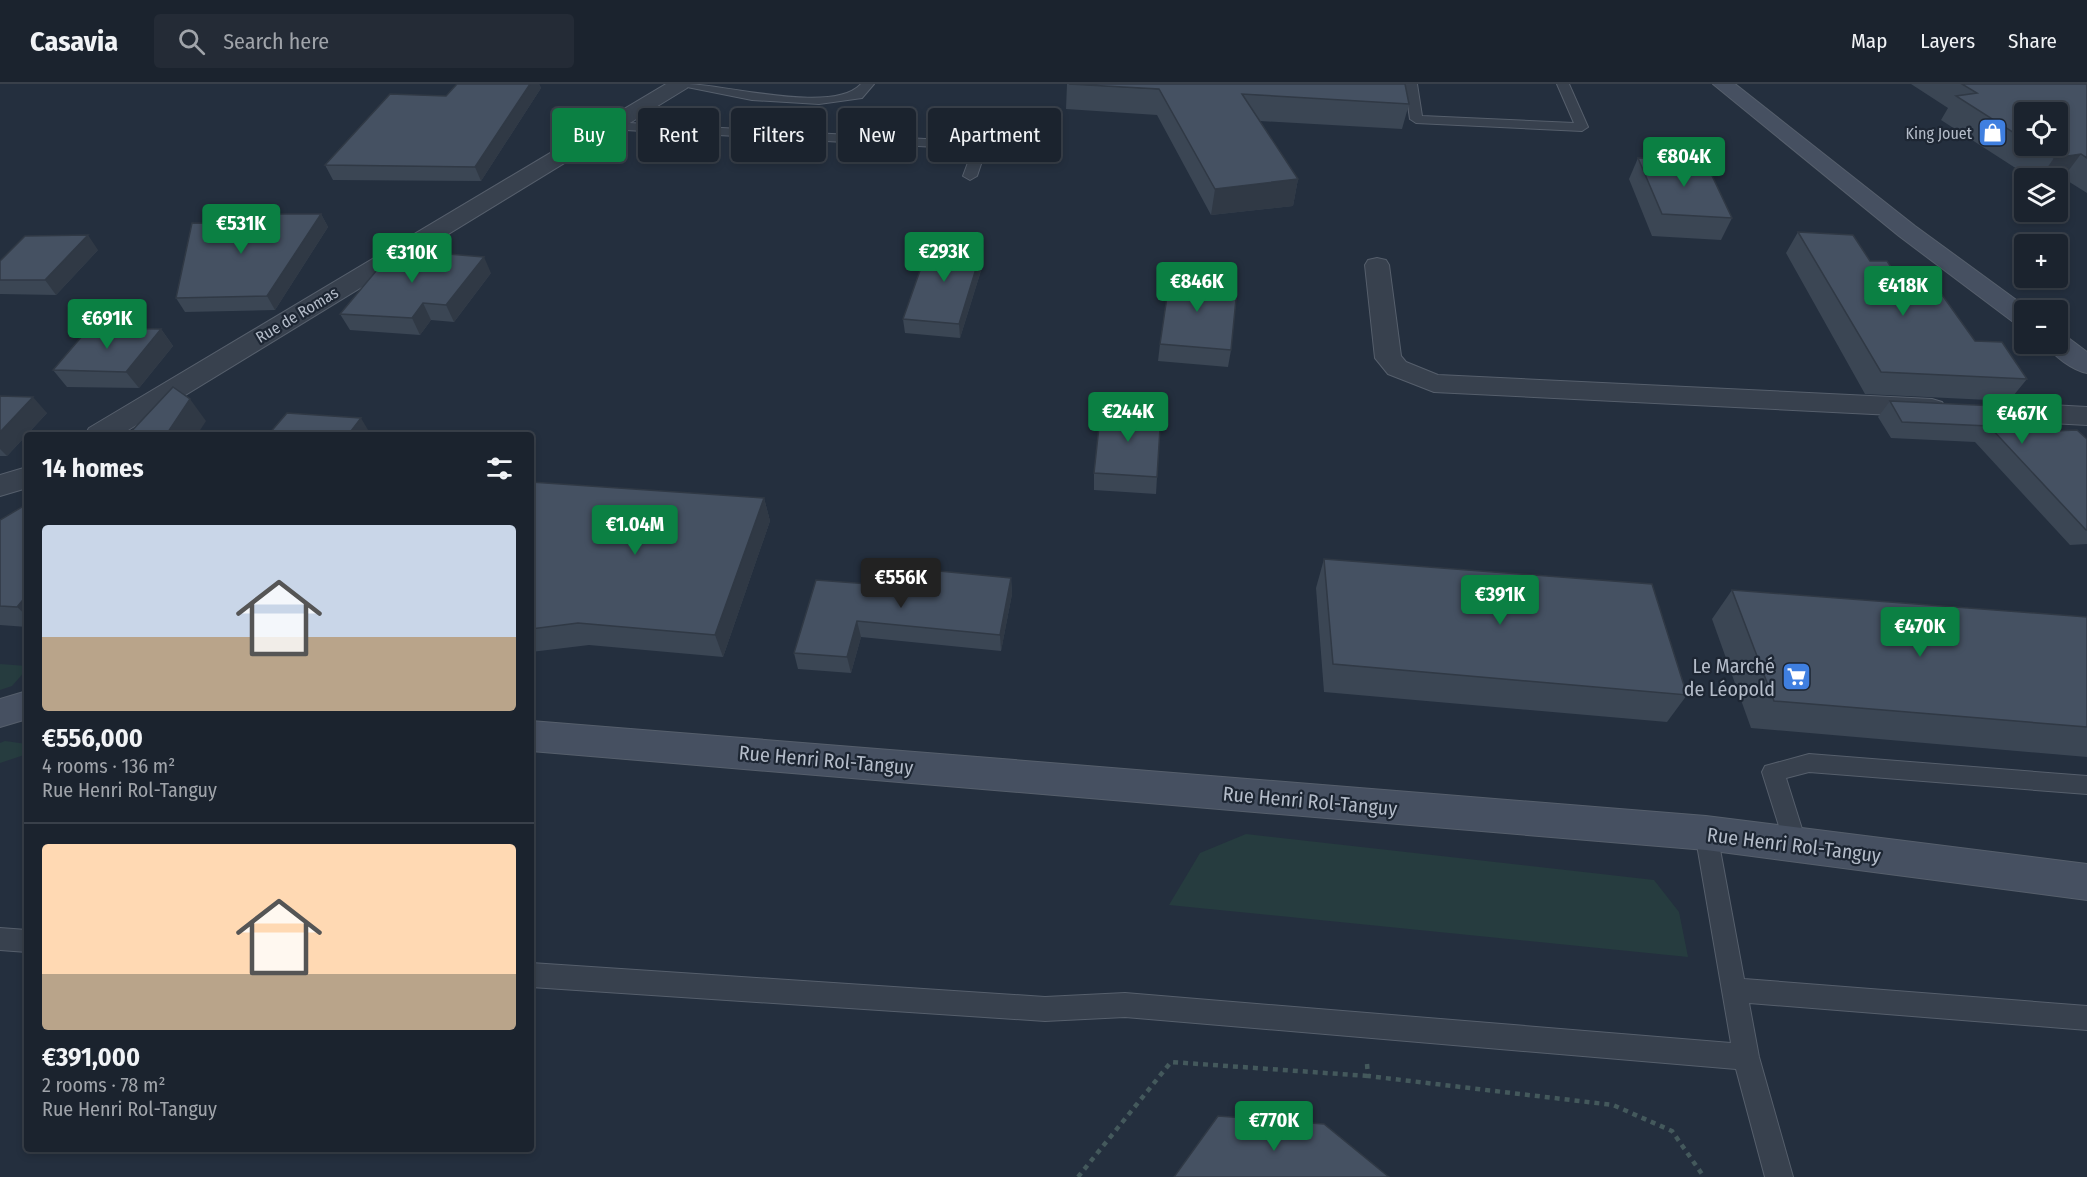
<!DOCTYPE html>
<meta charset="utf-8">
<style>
body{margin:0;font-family:"Fira Sans Condensed",sans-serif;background:#242b36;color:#f1f3f6;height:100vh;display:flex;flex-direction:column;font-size:22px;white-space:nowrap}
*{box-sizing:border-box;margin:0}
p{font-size:20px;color:#a0a4aa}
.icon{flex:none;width:33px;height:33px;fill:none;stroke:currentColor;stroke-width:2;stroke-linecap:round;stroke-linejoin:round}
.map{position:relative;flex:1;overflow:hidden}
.side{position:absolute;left:24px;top:348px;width:510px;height:720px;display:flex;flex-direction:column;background:#1b232e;border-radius:6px;box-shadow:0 3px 9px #0003,0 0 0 2px #39404a}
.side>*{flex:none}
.top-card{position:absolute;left:552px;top:24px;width:570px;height:54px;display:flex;gap:12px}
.controls{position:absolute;left:2014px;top:18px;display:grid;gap:12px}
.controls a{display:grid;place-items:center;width:54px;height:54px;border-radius:6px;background:#1b232e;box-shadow:0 3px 9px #0003,0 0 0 2px #39404a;font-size:30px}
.price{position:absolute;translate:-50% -51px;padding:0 14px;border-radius:6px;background:#0b8043;color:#fff;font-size:20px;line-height:39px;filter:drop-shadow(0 2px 3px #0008)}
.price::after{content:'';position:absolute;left:50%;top:36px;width:18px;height:14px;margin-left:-9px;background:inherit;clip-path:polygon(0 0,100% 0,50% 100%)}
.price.selected{background:#222;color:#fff}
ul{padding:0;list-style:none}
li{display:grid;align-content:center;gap:12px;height:318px;padding:0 18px}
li+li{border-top:2px solid #39404a}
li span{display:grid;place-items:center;height:186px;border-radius:6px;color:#555}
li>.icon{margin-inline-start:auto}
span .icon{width:108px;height:108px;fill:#fffc;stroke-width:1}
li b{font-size:26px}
h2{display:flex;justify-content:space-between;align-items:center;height:72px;padding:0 18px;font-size:26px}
.pill{padding:0 21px;border-radius:6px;background:#1b232e;box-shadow:0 3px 9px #0003,0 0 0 2px #39404a;font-size:21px;line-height:54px}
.pill.selected{background:#0b8043;color:#fff}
header{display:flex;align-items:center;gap:36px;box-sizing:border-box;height:84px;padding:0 30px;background:#1b232e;border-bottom:2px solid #39404a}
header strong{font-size:28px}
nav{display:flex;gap:33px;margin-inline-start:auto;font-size:21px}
.search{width:420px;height:54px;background:#242b36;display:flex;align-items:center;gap:15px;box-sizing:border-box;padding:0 21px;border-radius:6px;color:#a0a4aa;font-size:22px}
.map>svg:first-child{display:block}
.green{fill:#263c3f}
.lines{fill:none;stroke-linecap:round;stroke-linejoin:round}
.lane-casing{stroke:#565f6c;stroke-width:2}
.street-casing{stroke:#565f6c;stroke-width:2}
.secondary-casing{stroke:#565f6c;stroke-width:2}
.path{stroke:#44595c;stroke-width:4.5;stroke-dasharray:5 5;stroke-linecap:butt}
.lane{fill:#38414e;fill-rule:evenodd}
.street{fill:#38414e;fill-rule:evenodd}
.secondary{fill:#465061;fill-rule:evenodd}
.wall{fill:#3b4654;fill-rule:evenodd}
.shaded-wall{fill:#303945}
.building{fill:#455162;stroke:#303945;stroke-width:1.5}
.labels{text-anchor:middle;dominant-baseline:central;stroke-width:4.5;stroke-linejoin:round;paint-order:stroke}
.far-poi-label{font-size:16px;fill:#b4bcc9;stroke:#1d2633;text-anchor:end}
.far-street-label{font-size:16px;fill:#b4bcc9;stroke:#1d2633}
.poi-label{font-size:20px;fill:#b4bcc9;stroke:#1d2633;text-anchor:end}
.street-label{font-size:20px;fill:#b4bcc9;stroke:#1d2633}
</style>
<header>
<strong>Casavia</strong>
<div class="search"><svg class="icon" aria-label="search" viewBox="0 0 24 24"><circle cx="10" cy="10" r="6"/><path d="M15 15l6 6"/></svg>Search here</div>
<nav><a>Map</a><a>Layers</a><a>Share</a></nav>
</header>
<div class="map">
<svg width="2087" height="1093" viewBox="0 0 2087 1093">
<rect width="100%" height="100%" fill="#242f3e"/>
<g class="green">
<path d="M0,580L27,582V585L12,602L0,606Z"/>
<path d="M5,657L27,660V670L0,679V659Z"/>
<path d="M1246,750L1654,796L1679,828L1688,873L1169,821L1200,769Z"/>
</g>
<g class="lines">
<defs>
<g id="lane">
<path d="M685,0C725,0 833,31 861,0H874L862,14L819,20L752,16L687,3Z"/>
<path d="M1405,0H1417L1422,32L1574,39L1557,0H1569L1588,43L1582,47L1416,39L1410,35Z"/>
<path d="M611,38L981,58L987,62L977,92L970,96L963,92L973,65L607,45L605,42L607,39Z"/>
<path d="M1809,670L2087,692V710L1809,688L1786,694L1807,761L1804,768L1796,771L1788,768L1785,761L1762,688L1765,682Z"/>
<path d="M1706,739L1714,742L1717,749L1744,895L2087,922V946L1749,919L1759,973L1793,1093H1765L1736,985L1125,933L1045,937L531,903V879L1045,913L1125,909L1731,959L1695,749L1698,742Z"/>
<path d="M0,844L27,846V868L0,866Z"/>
</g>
<g id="street">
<path d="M666,0H690L687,4L120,351H85L89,344Z"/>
<path d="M1377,174L1386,176L1389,181L1401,272L1406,278L1438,291L1932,315L1942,318L1946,324L1942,330L1932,333L1434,308L1388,290L1375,274L1365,181L1368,176Z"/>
<path d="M1996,318L2087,323V341L1996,336L1986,333L1982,327L1986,321Z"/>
<path d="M27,383V404L0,412V391Z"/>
</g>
<g id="secondary">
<path d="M1713,0H1735L1915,142L2030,226H2025V243L2016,240L1899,152Z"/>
<path d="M2058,251L2067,253L2087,268V289C2072,286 2054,272 2045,260H2058Z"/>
<path d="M27,607V635L0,643V615Z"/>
<path d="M531,637L1706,732L2087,780V816L1706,766L531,667Z"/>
</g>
</defs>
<use href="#lane" class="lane-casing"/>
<use href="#street" class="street-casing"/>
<use href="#secondary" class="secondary-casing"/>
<g class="path">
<path d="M1367,980L1368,992L1613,1021L1672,1047L1704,1093"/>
<path d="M1078,1093L1171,978L1368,992"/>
</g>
<use href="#lane" class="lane"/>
<use href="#street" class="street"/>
<use href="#secondary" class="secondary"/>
</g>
<g class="wall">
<path d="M457,0H539L541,4L481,97L333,96L325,81L446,12Z"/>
<path d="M1067,0L1409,20L1402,45L1260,37L1298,95L1293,122L1211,131L1157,31L1066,25Z"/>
<path d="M1911,0H2087V109L2063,94H2031L1941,36L1948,24ZM2025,28L2058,62H2025Z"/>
<path d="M1638,74L1732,134L1721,156L1652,152L1629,95Z"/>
<path d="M321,130L328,143L275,226L185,228L176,214L248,140Z"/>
<path d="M1798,148L1870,177L1906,206L2027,295L2009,317L1865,310L1786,169Z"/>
<path d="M98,166L56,211L0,210V177Z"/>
<path d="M984,177L960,254L905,249L903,235Z"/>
<path d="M491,189L454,238L431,236L420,251L350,246L340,230Z"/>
<path d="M1215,213L1231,266L1228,283L1158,277L1160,260Z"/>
<path d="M161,245L173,262L139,304L67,303L53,286Z"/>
<path d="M0,312L47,329L7,372H0Z"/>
<path d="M1890,317L2054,347L2087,355V460L2070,461L1975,358L1891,354L1878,333Z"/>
<path d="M1094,389L1157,393L1156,410L1094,406Z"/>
<path d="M531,398L764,414L770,437L723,573L589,561L531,568Z"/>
<path d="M27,420V543L0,541V436Z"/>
<path d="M1324,475L1687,611L1667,638L1324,608L1316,504Z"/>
<path d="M1011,494L1012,510L1001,567L861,553L851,589L798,585L794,569L816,496L935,505Z"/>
<path d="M1732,506L2087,533V673L1751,644L1712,535Z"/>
</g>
<g class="shaded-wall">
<path d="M530,0H539L541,4L481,97L475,83Z"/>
<path d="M2081,70L2063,94H2040L2054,74Z"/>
<path d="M1298,95L1293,122L1211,131L1215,105Z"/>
<path d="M321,130L328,143L275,226L267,212Z"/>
<path d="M88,151L98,166L56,211L45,196Z"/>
<path d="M983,162L984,177L960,254L959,240Z"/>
<path d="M484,173L491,189L454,238L446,221Z"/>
<path d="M423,219L431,236L420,251L412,234Z"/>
<path d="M161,245L173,262L139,304L126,288Z"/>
<path d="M33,313L47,329L7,372L0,365V348Z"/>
<path d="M190,315L206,337L197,351H166Z"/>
<path d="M361,334L371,351H348Z"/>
<path d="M764,414L770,437L723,573L715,551Z"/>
<path d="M1011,494L1012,510L1001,567L1000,551Z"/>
<path d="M27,511V532L17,523Z"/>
<path d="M857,537L861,553L851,589L847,573Z"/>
</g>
<g class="building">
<path d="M457,0H530L475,83L325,81L390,10L446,12Z"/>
<path d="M1069,0H1405L1409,20L1242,10L1298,95L1215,105L1159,5Z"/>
<path d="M1962,0H2087V74L2081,70L2054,74L2034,62H2058V28H2025V56L1956,12L1977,9Z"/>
<path d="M1638,74L1705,77L1732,134L1662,130Z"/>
<path d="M255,130H321L267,212L176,214L192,139L248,140Z"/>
<path d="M1798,148L1853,151L1870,177H1887L1906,206L1940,208L1975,257L2002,258L2027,295L1881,288Z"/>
<path d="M88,151L45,196H0V177L25,152Z"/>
<path d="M930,158L983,162L959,240L903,235Z"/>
<path d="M400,166L484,173L446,221L423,219L412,234L340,230L387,174Z"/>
<path d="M1171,186L1218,191L1215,213L1236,215L1231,266L1160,260Z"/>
<path d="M89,244L161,245L126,288L53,286Z"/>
<path d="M173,303L190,315L166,351H128Z"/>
<path d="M0,312L33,313L0,348Z"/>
<path d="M1890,317L2038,324L2054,347L2077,346L2087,355V446H2086L1989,342L1902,338Z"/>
<path d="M1101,324L1161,328L1157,393L1094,389Z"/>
<path d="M287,329L361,334L348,351H268Z"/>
<path d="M531,398L764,414L715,551L578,539L531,545Z"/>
<path d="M27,420V511L17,523L0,522V436Z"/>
<path d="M1324,475L1652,500L1687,611L1333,580Z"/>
<path d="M939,487L1011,494L1000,551L857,537L847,573L794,569L816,496L935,505Z"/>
<path d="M1732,506L2087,533V643L1774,617Z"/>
<path d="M1218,1032L1324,1040L1389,1093H1174Z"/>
</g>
<defs>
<symbol id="shop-square" viewBox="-11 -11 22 22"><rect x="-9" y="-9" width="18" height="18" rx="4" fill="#3f7fe0" stroke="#1d2633"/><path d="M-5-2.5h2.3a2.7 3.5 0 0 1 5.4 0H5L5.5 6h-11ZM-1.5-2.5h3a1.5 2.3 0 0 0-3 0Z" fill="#fff"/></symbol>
<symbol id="supermarket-square" viewBox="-11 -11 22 22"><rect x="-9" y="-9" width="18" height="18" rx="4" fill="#3f7fe0" stroke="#1d2633"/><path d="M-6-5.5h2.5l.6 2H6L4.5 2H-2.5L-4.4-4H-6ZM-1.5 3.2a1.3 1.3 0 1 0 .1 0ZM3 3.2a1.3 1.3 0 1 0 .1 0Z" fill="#fff"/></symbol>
</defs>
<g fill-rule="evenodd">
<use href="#shop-square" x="1976" y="32" width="33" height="33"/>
<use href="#supermarket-square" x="1780" y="576" width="33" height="33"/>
</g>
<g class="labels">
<g class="far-poi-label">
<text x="1972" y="49">King Jouet</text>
</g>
<g class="far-street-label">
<text transform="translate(297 231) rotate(-31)">Rue de Romas</text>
</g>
<g class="poi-label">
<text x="1775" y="582">Le Marché<tspan x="1775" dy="23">de Léopold</tspan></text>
</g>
<g class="street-label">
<text transform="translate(826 676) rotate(5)">Rue Henri Rol-Tanguy</text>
<text transform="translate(1310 717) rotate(5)">Rue Henri Rol-Tanguy</text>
<text transform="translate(1794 761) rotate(7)">Rue Henri Rol-Tanguy</text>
</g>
</g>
</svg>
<div class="controls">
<a><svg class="icon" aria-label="locate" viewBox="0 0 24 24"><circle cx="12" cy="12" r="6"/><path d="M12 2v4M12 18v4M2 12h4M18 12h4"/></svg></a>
<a><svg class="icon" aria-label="layers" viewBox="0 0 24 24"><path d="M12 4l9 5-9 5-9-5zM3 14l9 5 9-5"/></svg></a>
<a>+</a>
<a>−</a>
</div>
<b class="price" style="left:1684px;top:104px">€804K</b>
<b class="price" style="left:241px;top:171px">€531K</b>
<b class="price" style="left:944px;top:199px">€293K</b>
<b class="price" style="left:412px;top:200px">€310K</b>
<b class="price" style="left:1197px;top:229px">€846K</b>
<b class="price" style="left:1903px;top:233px">€418K</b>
<b class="price" style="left:107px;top:266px">€691K</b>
<b class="price" style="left:1128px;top:359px">€244K</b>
<b class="price" style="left:2022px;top:361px">€467K</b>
<b class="price" style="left:635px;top:472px">€1.04M</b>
<b class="price selected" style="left:901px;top:525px">€556K</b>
<b class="price" style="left:1500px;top:542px">€391K</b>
<b class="price" style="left:1920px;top:574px">€470K</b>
<b class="price" style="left:1274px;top:1068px">€770K</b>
<div class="top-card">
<a class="pill selected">Buy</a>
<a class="pill">Rent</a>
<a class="pill">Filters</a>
<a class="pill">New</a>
<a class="pill">Apartment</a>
</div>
<section class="side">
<h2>14 homes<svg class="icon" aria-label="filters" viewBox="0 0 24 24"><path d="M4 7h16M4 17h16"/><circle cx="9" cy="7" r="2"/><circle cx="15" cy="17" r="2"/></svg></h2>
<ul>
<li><span style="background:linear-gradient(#c9d6e8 60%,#b9a48a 0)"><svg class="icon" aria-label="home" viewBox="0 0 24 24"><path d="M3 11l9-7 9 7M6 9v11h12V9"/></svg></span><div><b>€556,000</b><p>4 rooms · 136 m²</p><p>Rue Henri Rol-Tanguy</p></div></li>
<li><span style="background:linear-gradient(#ffd9b3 70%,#b9a48a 0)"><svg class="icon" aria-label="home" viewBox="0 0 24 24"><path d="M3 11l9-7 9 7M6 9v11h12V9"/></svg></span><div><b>€391,000</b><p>2 rooms · 78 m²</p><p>Rue Henri Rol-Tanguy</p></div></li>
</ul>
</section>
</div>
